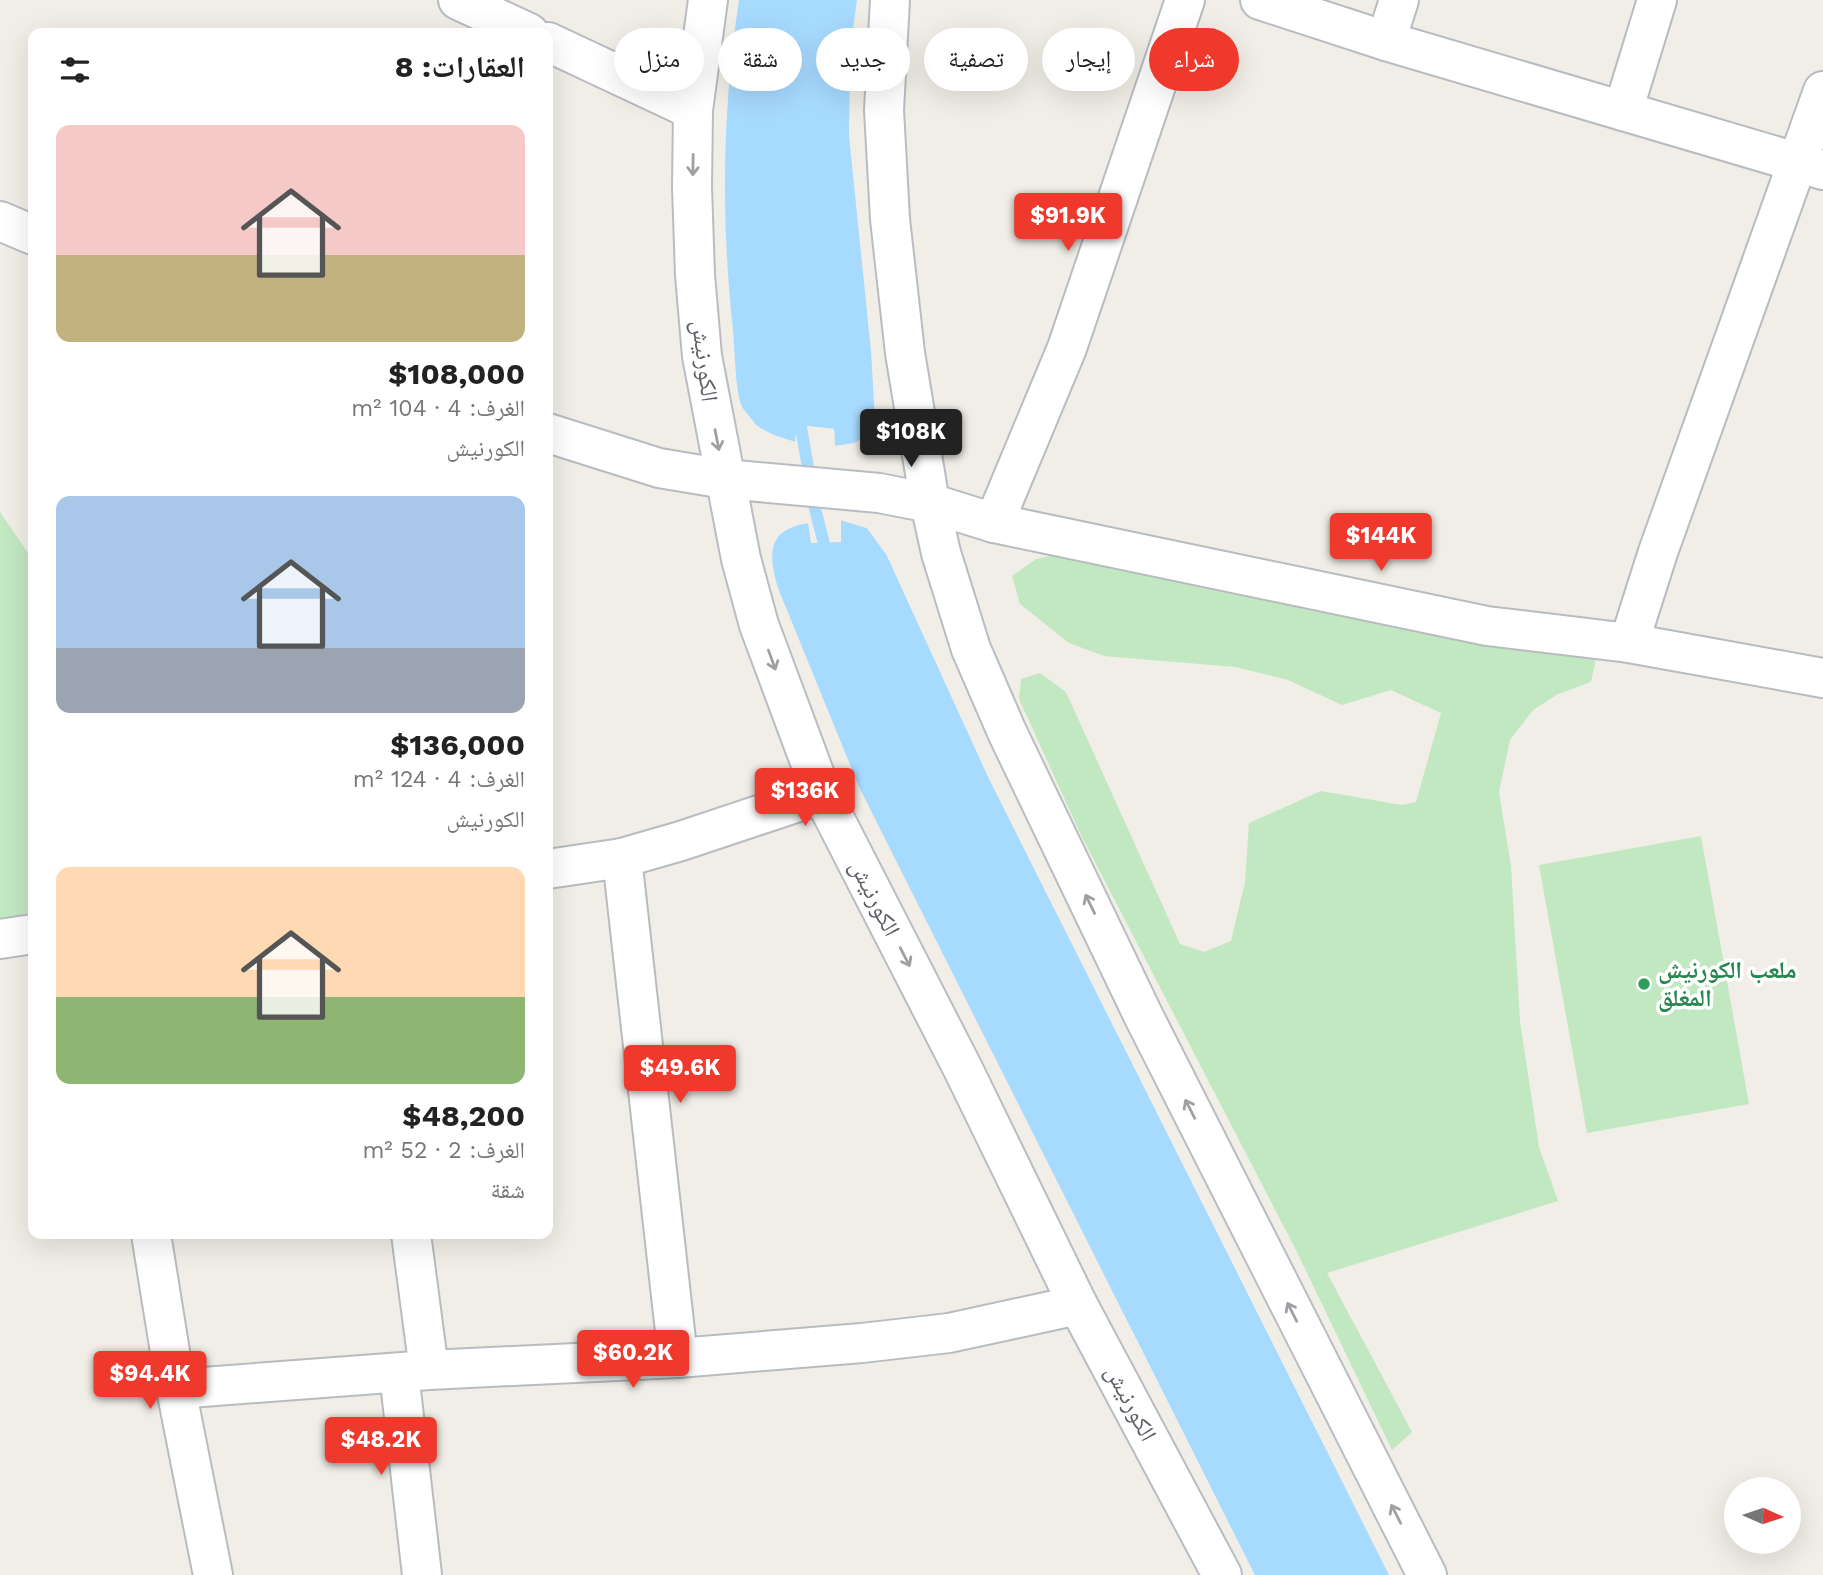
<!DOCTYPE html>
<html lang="ar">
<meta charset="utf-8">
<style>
body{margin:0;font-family:"Work Sans","Noto Naskh Arabic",sans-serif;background:#f2f2f2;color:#222;direction:rtl;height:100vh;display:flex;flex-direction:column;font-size:26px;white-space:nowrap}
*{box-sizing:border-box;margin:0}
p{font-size:23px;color:#767676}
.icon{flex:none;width:38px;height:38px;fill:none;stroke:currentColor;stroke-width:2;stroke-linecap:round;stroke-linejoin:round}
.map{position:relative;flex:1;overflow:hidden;direction:ltr}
.side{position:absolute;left:28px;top:28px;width:525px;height:1211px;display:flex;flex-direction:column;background:#fff;border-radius:14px;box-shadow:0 7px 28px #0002;direction:rtl}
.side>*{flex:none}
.guide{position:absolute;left:574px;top:28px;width:665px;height:63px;direction:rtl;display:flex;gap:14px}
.needle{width:46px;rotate:93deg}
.fabs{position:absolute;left:1724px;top:1477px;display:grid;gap:14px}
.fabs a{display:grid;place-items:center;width:77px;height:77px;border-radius:50%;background:#fff;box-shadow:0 7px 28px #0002;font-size:35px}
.price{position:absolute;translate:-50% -60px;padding:0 16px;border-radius:7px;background:#ef392d;color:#fff;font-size:23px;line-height:46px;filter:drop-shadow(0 2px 4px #0008)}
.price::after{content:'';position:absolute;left:50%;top:42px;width:21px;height:16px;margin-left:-10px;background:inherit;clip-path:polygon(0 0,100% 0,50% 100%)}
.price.current{background:#222;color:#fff}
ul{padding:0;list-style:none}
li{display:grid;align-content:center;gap:14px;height:371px;padding:0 28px}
li span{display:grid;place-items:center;height:217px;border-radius:14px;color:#555}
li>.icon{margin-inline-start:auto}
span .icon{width:126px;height:126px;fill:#fffc;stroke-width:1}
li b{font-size:30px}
h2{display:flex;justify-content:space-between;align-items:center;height:84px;padding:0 28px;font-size:30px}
.pill{padding:0 24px;border-radius:32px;background:#fff;box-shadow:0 7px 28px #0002;font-size:24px;line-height:63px}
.pill.current{background:#ef392d;color:#fff}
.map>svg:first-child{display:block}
.green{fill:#c2e8c2}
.water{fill:#a7daff}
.pier{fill:#f0eee6}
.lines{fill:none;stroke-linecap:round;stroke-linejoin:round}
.stream{stroke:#a7daff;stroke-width:12}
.street-casing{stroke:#b8bbc0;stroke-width:42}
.secondary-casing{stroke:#b9bcc2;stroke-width:42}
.street{stroke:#fff;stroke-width:38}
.secondary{stroke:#fff;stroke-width:38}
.oneway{stroke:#9ea0a4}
.leisure-dot{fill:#2e9e5b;stroke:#fff;stroke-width:2.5}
.labels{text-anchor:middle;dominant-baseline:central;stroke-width:7;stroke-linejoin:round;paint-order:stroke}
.street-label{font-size:24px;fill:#5d6167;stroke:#fff}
.leisure-label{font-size:24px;font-weight:bold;fill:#27864d;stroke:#fff;text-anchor:start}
</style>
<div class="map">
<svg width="1823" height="1575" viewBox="0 0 1823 1575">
<rect width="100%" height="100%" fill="#f0eee6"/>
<g class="green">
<path d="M0,512L33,560V924L0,929Z"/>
<path d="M1069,552L1597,654L1591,682L1558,694L1533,710L1510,740L1499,792L1511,866L1520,1021L1539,1147L1558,1201L1327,1273L1412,1432L1392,1450L1296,1250L1081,835L1019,699L1021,679L1040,673L1066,692L1180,944L1204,952L1231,941L1245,882L1249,823L1321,791L1402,805L1416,802L1441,713L1391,690L1342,705L1288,680L1235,667L1104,656L1069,643L1020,604L1012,576L1036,559Z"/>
<path d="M1701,836L1749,1104L1587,1133L1539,865Z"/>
</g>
<g class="water">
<path d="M739,0H857L850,51L849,136L871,351L875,420L864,437L855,443L835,446L834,429L797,425L796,442C775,436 748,428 741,404C735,387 735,350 733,330C721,220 722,110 739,0Z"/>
<path d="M840,520L867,528L886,554L989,779L1389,1575H1255L860,789L778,588C768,554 767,529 809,523L811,543L841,541Z"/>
</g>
<g class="pier">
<path d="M741,406L757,426L775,436L795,442L797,425L834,429L835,446L855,443L864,437L875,420V426L867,439L856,446L835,449L831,447V432L800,428L799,443L795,446L774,439L755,429L743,414Z"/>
<path d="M841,516L869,526L885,547L886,554L867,528L841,520V542L811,543L808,523L794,525L780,534L773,543L771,564L770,542L778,531L793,522L809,519L812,522L814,539L837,538V519Z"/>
</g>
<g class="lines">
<path class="stream" d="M798,409L815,509L828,559"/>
<defs>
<g id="street">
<path d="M458,0L529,33"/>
<path d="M1260,0L1386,41L1823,170"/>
<path d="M1386,41L1399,0"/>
<path d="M548,42L693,110"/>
<path d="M1623,111L1657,0"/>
<path d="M0,221L33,235"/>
<path d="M548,433L659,468L725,479"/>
<path d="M930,503L994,523L1487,626L1629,643L1823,678"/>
<path d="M994,523L1067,348L1185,0"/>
<path d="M1629,643L1658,552L1823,91"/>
<path d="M622,858L678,1358"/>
<path d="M548,869L622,858L681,841L822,794"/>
<path d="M0,939L33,934"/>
<path d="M151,1234L176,1389L213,1575"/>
<path d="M411,1234L429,1370"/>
<path d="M399,1373L422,1575"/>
<path d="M176,1389L429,1370L678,1358L862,1343L949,1333L1078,1305"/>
</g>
<g id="secondary">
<path d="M708,0L693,110L692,187L695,275L702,356L741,559L759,625L822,794L963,1069L1078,1305L1222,1575"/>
<path d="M890,0L884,110L890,219L905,353L930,503L941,553L971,649L1007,732L1144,1017L1427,1575"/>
<path d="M725,479L879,493L930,503"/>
</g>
</defs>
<use href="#street" class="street-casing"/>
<use href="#secondary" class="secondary-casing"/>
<use href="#street" class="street"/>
<use href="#secondary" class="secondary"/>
</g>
<defs><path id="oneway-shaft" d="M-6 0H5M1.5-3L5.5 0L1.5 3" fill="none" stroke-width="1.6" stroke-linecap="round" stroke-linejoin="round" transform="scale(1.75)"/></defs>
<g class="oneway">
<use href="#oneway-shaft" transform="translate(693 165) rotate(91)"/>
<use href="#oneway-shaft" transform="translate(717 440) rotate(79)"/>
<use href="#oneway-shaft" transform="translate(772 660) rotate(70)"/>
<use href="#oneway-shaft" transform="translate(1090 904) rotate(-116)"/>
<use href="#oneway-shaft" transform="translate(905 957) rotate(63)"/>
<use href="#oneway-shaft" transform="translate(1190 1109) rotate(-117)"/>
<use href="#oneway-shaft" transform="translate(1292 1312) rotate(-117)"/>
<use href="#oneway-shaft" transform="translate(1396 1514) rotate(-117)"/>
</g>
<circle class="leisure-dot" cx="1644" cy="984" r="7"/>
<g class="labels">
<g class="street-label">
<text transform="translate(705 361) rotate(83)">الكورنيش</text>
<text transform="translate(875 898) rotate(63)">الكورنيش</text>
<text transform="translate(1131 1403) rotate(62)">الكورنيش</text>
</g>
<g class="leisure-label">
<text x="1658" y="970">ملعب الكورنيش<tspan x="1658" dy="28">المغلق</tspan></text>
</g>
</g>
</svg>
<div class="fabs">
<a><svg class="needle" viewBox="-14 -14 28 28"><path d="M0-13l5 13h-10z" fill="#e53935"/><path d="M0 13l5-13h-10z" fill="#767676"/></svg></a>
</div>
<b class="price" style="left:1068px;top:253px">$91.9K</b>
<b class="price current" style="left:911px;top:469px">$108K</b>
<b class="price" style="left:1381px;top:573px">$144K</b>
<b class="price" style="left:805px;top:828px">$136K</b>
<b class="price" style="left:680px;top:1105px">$49.6K</b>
<b class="price" style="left:633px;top:1390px">$60.2K</b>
<b class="price" style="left:150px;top:1411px">$94.4K</b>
<b class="price" style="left:381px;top:1477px">$48.2K</b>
<div class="guide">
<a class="pill current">شراء</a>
<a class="pill">إيجار</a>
<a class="pill">تصفية</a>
<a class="pill">جديد</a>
<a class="pill">شقة</a>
<a class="pill">منزل</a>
</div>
<section class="side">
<h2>العقارات: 8<svg class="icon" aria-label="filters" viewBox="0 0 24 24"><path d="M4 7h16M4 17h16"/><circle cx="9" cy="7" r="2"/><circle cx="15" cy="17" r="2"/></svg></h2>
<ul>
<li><span style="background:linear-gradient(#f6c9c9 60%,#c2b280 0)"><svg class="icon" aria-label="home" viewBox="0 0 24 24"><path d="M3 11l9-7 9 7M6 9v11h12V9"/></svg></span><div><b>$108,000</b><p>الغرف: 4 · 104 m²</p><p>الكورنيش</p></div></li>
<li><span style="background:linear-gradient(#a9c7e8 70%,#9aa5b1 0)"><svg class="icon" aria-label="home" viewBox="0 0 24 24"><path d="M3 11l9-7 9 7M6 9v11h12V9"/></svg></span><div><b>$136,000</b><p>الغرف: 4 · 124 m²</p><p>الكورنيش</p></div></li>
<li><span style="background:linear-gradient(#ffd9b3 60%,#8fb573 0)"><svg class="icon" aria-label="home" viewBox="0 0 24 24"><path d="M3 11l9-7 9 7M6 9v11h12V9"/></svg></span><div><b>$48,200</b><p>الغرف: 2 · 52 m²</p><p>شقة</p></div></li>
</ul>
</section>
</div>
